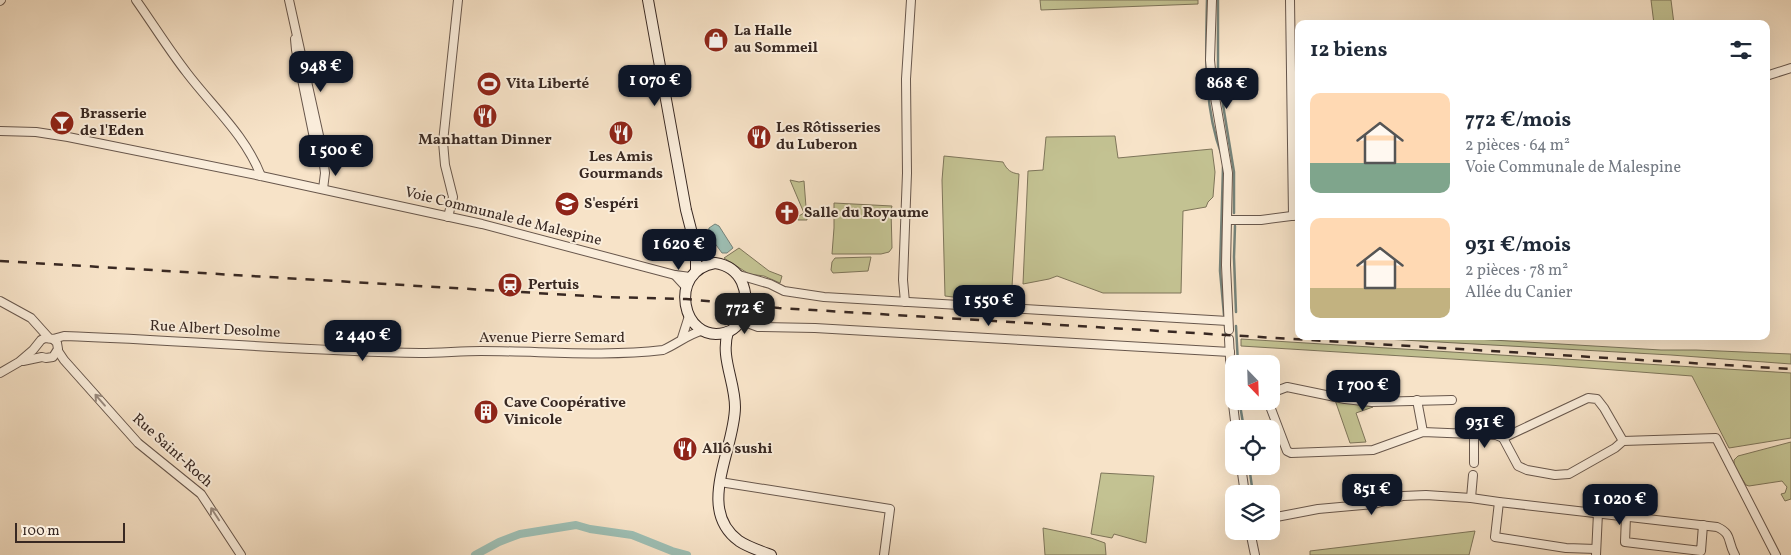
<!DOCTYPE html>
<html lang="fr">
<meta charset="utf-8">
<style>
body{margin:0;font-family:Vollkorn,serif;background:#f6f6f7;color:#1f2937;height:100vh;display:flex;flex-direction:column;font-size:19px;white-space:nowrap}
*{box-sizing:border-box;margin:0}
p{font-size:16px;color:#747a83}
.icon{flex:none;width:28px;height:28px;fill:none;stroke:currentColor;stroke-width:2;stroke-linecap:round;stroke-linejoin:round}
.map{position:relative;flex:1;overflow:hidden}
.drawer{position:absolute;left:1295px;top:20px;width:475px;height:320px;display:flex;flex-direction:column;background:#fff;border-radius:10px;box-shadow:0 5px 20px #0002}
.drawer>*{flex:none}
.needle{width:32px;rotate:157deg}
.controls{position:absolute;left:1225px;top:355px;display:grid;gap:10px}
.controls a{display:grid;place-items:center;width:55px;height:55px;border-radius:10px;background:#fff;box-shadow:0 5px 20px #0002;font-size:25px}
.scale{position:absolute;left:15px;bottom:12px;width:110px;box-sizing:border-box;padding-left:5px;border:2px solid #382822;border-top:0;font-size:14px;line-height:18px;white-space:nowrap;color:#382822;-webkit-text-stroke:4px #faeddb;paint-order:stroke}
.price{position:absolute;translate:-50% -42px;padding:0 11px;border-radius:10px;background:#111827;color:#fff;font-size:16px;line-height:32px;filter:drop-shadow(0 1px 2px #0008)}
.price::after{content:'';position:absolute;left:50%;top:30px;width:15px;height:11px;margin-left:-8px;background:inherit;clip-path:polygon(0 0,100% 0,50% 100%)}
.price.selected{background:#222;color:#fff}
ul{padding:0;list-style:none}
li{display:flex;align-items:center;gap:15px;height:125px;padding:0 15px}
li span{display:grid;place-items:center;flex:none;width:140px;height:100px;border-radius:10px;color:#555}
li>.icon{margin-inline-start:auto}
span .icon{width:60px;height:60px;fill:#fffc;stroke-width:1}
li b{font-size:21px}
h2{display:flex;justify-content:space-between;align-items:center;height:60px;padding:0 15px;font-size:21px}
.map>svg:first-child{display:block}
.green{fill:#c3c292;stroke:#7e755a}
.water{fill:#9dbeb3;stroke:#758279}
.lines{fill:none;stroke-linecap:round;stroke-linejoin:round}
.stream{stroke:#758279;stroke-width:2.5}
.canal{stroke:#9dbeb3;stroke-width:8}
.minor-casing{stroke:#68574c;stroke-width:10}
.secondary-casing{stroke:#382822;stroke-width:12}
.minor{stroke:#faeddb;stroke-width:8}
.secondary{stroke:#faeddb;stroke-width:10}
.rail{stroke:#382822;stroke-width:2.5;stroke-dasharray:9 9;stroke-linecap:butt}
.oneway{stroke:#998a7e}
.labels{text-anchor:middle;dominant-baseline:central;stroke-width:4;stroke-linejoin:round;paint-order:stroke}
.poi-label{font-size:15px;font-weight:bold;fill:#382822;stroke:#faeddb;text-anchor:start}
.street-label{font-size:15px;fill:#382822;stroke:#faeddb}
</style>
<div class="map">
<svg width="1791" height="555" viewBox="0 0 1791 555">
<rect width="100%" height="100%" fill="#f7e3c8"/>
<filter id="stains"><feTurbulence type="fractalNoise" baseFrequency=".004" numOctaves="4"/><feColorMatrix values="0 0 0 0 .2 0 0 0 0 .09 0 0 0 0 .02 0 0 0 .5 -.17"/></filter>
<radialGradient id="worn" r=".72"><stop offset=".6" stop-color="#630" stop-opacity="0"/><stop offset="1" stop-color="#630" stop-opacity=".3"/></radialGradient>
<g class="green">
<path d="M1040,0H1198V4L1041,10Z"/>
<path d="M1651,0H1671L1674,24H1654Z"/>
<path d="M1115,136L1118,158L1212,149L1215,172L1213,197L1208,202L1206,207L1183,211L1181,293H1103L1057,276L1049,279L1023,284L1028,171L1043,170L1046,137Z"/>
<path d="M944,156L1003,162C1007,170 1011,173 1019,174L1012,287C989,295 969,300 945,296L942,180Z"/>
<path d="M790,180L799,182L804,181L807,220H798L797,217L804,213Z"/>
<path d="M834,203L892,206L891,210L892,248L889,252L881,254H832L834,228Z"/>
<path d="M739,248L769,271L782,276L780,283L764,276L749,274L724,258Z"/>
<path d="M871,257L868,271L833,273L831,270L832,262L835,258Z"/>
<path d="M1331,336H1425L1661,350H1696L1791,354V364L1671,355Z"/>
<path d="M1241,339L1791,373V438L1729,448L1692,376L1549,365L1241,346Z"/>
<path d="M1335,400L1373,407L1356,413L1366,442L1350,443Z"/>
<path d="M1791,442V499L1785,501L1781,494L1785,493L1787,487L1782,481L1749,486L1746,485L1734,466V460L1738,456Z"/>
<path d="M1101,473L1154,476L1146,543L1114,534L1112,538L1091,534Z"/>
<path d="M1043,528L1091,538L1105,543L1106,555H1045Z"/>
<path d="M1475,531L1469,555H1310V551Z"/>
</g>
<path class="water" d="M715,224L719,226L733,248L727,253H722L708,234L709,228Z"/>
<g class="lines">
<g class="stream">
<path d="M1207,0C1206,52 1203,106 1222,156"/>
<path d="M1218,0V74L1234,172V213"/>
<path d="M1223,167L1220,271L1224,315"/>
<path d="M1235,226L1234,257L1236,312"/>
<path d="M1225,325L1226,339"/>
<path d="M1236,326L1238,364"/>
<path d="M1240,405L1244,429"/>
<path d="M1249,466L1253,494"/>
</g>
<path class="canal" d="M475,555L499,542L520,534L576,525L590,529L632,535L672,551L687,555"/>
<defs>
<g id="minor">
<path d="M136,0C153,24 169,50 187,73C212,106 246,136 261,176"/>
<path d="M289,0L322,149L325,173L323,189"/>
<path d="M1212,0L1210,60L1212,80L1228,173L1226,265L1229,330"/>
<path d="M1290,0L1293,216"/>
<path d="M0,1L1,0"/>
<path d="M295,39L296,50L315,143"/>
<path d="M1766,76L1791,68"/>
<path d="M0,131L36,132L68,137L261,176L482,224L675,275"/>
<path d="M448,217L453,197L445,165L443,142L458,0"/>
<path d="M1227,220H1261L1299,215"/>
<path d="M739,275L770,284L784,291L824,297L1228,321"/>
<path d="M686,287L675,275L690,277"/>
<path d="M0,301L31,318L49,338"/>
<path d="M905,302L903,280L907,173L906,79L911,0"/>
<path d="M742,318L750,324L758,327L815,328L1230,352"/>
<path d="M682,338L689,316"/>
<path d="M1229,339L1232,396L1236,429"/>
<path d="M58,351L64,360L138,443L201,494L241,555"/>
<path d="M23,361L42,357L46,358L53,357L58,349L57,343L53,339"/>
<path d="M0,373L19,362L33,350L41,340L45,338L53,339L64,336C183,340 302,351 420,353C441,353 461,351 481,351C542,351 603,357 663,350C677,344 687,335 701,331"/>
<path d="M1271,393L1287,387L1345,399L1372,402L1452,400"/>
<path d="M1417,400L1423,432"/>
<path d="M1268,401L1287,451L1291,453L1373,450L1423,432L1496,435L1503,438L1588,398L1597,399L1604,408L1623,441"/>
<path d="M1503,438L1518,466L1527,470L1555,475L1569,474L1615,448L1623,441L1716,438L1776,555"/>
<path d="M1474,463V435"/>
<path d="M1241,466L1245,494"/>
<path d="M720,482L890,509L884,555"/>
<path d="M1471,498L1473,475"/>
<path d="M1499,502L1495,537L1566,548L1596,549"/>
<path d="M1626,516L1625,542L1701,551L1703,525"/>
<path d="M1271,518L1318,509L1374,504L1403,496L1426,495L1471,498L1499,502L1717,527C1733,534 1727,542 1735,555"/>
<path d="M1250,531L1255,555"/>
<path d="M1596,555L1598,513"/>
</g>
<g id="secondary">
<path d="M648,0L686,210L696,249V271"/>
<path d="M715,263C742,267 750,292 743,316C740,324 733,331 724,333C682,343 667,271 715,263Z"/>
<path d="M728,332C720,357 735,381 735,407C735,449 695,509 739,541C748,547 760,551 771,555"/>
</g>
</defs>
<use href="#minor" class="minor-casing"/>
<use href="#secondary" class="secondary-casing"/>
<use href="#minor" class="minor"/>
<use href="#secondary" class="secondary"/>
<path class="rail" d="M0,261L604,297L686,299L779,308L1791,369"/>
</g>
<defs><path id="oneway-shaft" d="M-6 0H5M1.5-3L5.5 0L1.5 3" fill="none" stroke-width="1.6" stroke-linecap="round" stroke-linejoin="round" transform="scale(1.25)"/></defs>
<g class="oneway">
<use href="#oneway-shaft" transform="translate(100 400) rotate(-131)"/>
<use href="#oneway-shaft" transform="translate(215 514) rotate(-123)"/>
</g>
<defs>
<symbol id="shop-disc" viewBox="-11 -11 22 22"><circle r="9.5" fill="#8f2418" stroke="#faeddb"/><path d="M-5-2.5h2.3a2.7 3.5 0 0 1 5.4 0H5L5.5 6h-11ZM-1.5-2.5h3a1.5 2.3 0 0 0-3 0Z" fill="#fff"/></symbol>
<symbol id="stadium-disc" viewBox="-11 -11 22 22"><circle r="9.5" fill="#8f2418" stroke="#faeddb"/><path d="M0-5a6.5 5 0 1 0 0 10a6.5 5 0 1 0 0-10ZM-3.5-1.8h7v3.6h-7Z" fill="#fff"/></symbol>
<symbol id="restaurant-disc" viewBox="-11 -11 22 22"><circle r="9.5" fill="#8f2418" stroke="#faeddb"/><path d="M-5-6h1v4h1v-4h1v4h1v-4h1v5L-1.5 .5V6h-2V.5L-5-1ZM5-6V6H3V1.5H1.5Q1.5-4 5-6Z" fill="#fff"/></symbol>
<symbol id="bar-disc" viewBox="-11 -11 22 22"><circle r="9.5" fill="#8f2418" stroke="#faeddb"/><path d="M-6-5H6L.8 .8V4.5H3.5V6h-7V4.5H-.8V.8Z" fill="#fff"/></symbol>
<symbol id="school-disc" viewBox="-11 -11 22 22"><circle r="9.5" fill="#8f2418" stroke="#faeddb"/><path d="M0-5L7-2L0 1L-7-2ZM-4 1L0 2.5L4 1V4Q0 6-4 4Z" fill="#fff"/></symbol>
<symbol id="church-disc" viewBox="-11 -11 22 22"><circle r="9.5" fill="#8f2418" stroke="#faeddb"/><path d="M-1.2-6h2.4v3.5h3.3v2.4h-3.3V6h-2.4V-.1h-3.3v-2.4h3.3Z" fill="#fff"/></symbol>
<symbol id="station-disc" viewBox="-11 -11 22 22"><circle r="9.5" fill="#8f2418" stroke="#faeddb"/><path d="M-3-6H3Q5-6 5-4V2Q5 4 3 4L4.5 6H3L1.5 4h-3L-3 6H-4.5L-3 4Q-5 4-5 2V-4Q-5-6-3-6ZM-3.5-4v3h7v-3ZM-3.5 1v1.5H-2V1ZM2 1v1.5H3.5V1Z" fill="#fff"/></symbol>
<symbol id="building-disc" viewBox="-11 -11 22 22"><circle r="9.5" fill="#8f2418" stroke="#faeddb"/><path d="M-4-6H4V6H1V3H-1V6H-4ZM-2.5-4.3h1.7v1.8h-1.7ZM.8-4.3h1.7v1.8H.8ZM-2.5-1h1.7V.8h-1.7ZM.8-1h1.7V.8H.8Z" fill="#fff"/></symbol>
</defs>
<g fill-rule="evenodd">
<use href="#shop-disc" x="702" y="26" width="28" height="28"/>
<use href="#stadium-disc" x="475" y="70" width="28" height="28"/>
<use href="#restaurant-disc" x="471" y="102" width="28" height="28"/>
<use href="#bar-disc" x="48" y="109" width="28" height="28"/>
<use href="#restaurant-disc" x="607" y="119" width="28" height="28"/>
<use href="#restaurant-disc" x="745" y="123" width="28" height="28"/>
<use href="#school-disc" x="553" y="190" width="28" height="28"/>
<use href="#church-disc" x="773" y="199" width="28" height="28"/>
<use href="#station-disc" x="496" y="271" width="28" height="28"/>
<use href="#building-disc" x="472" y="398" width="28" height="28"/>
<use href="#restaurant-disc" x="671" y="435" width="28" height="28"/>
</g>
<g class="labels">
<g class="poi-label">
<text x="734" y="31">La Halle<tspan x="734" dy="17">au Sommeil</tspan></text>
<text x="506" y="84">Vita Liberté</text>
<text x="80" y="114">Brasserie<tspan x="80" dy="17">de l'Eden</tspan></text>
<text x="776" y="128">Les Rôtisseries<tspan x="776" dy="17">du Luberon</tspan></text>
<text x="485" y="140" text-anchor="middle">Manhattan Dinner</text>
<text x="621" y="157" text-anchor="middle">Les Amis<tspan x="621" dy="17">Gourmands</tspan></text>
<text x="584" y="204">S'espéri</text>
<text x="804" y="213">Salle du Royaume</text>
<text x="528" y="285">Pertuis</text>
<text x="504" y="403">Cave Coopérative<tspan x="504" dy="17">Vinicole</tspan></text>
<text x="702" y="449">Allô sushi</text>
</g>
<g class="street-label">
<text transform="translate(503 217) rotate(14)">Voie Communale de Malespine</text>
<text transform="translate(215 330) rotate(3)">Rue Albert Desolme</text>
<text x="552" y="338">Avenue Pierre Semard</text>
<text transform="translate(172 451) rotate(42)">Rue Saint-Roch</text>
</g>
</g>
<rect width="100%" height="100%" filter="url(#stains)"/>
<rect width="100%" height="100%" fill="url(#worn)"/>
</svg>
<div class="controls">
<a><svg class="needle" viewBox="-14 -14 28 28"><path d="M0-13l5 13h-10z" fill="#e53935"/><path d="M0 13l5-13h-10z" fill="#747a83"/></svg></a>
<a><svg class="icon" aria-label="locate" viewBox="0 0 24 24"><circle cx="12" cy="12" r="6"/><path d="M12 2v4M12 18v4M2 12h4M18 12h4"/></svg></a>
<a><svg class="icon" aria-label="layers" viewBox="0 0 24 24"><path d="M12 4l9 5-9 5-9-5zM3 14l9 5 9-5"/></svg></a>
</div>
<div class="scale">100 m</div>
<b class="price" style="left:321px;top:93px">948 €</b>
<b class="price" style="left:655px;top:107px">1 070 €</b>
<b class="price" style="left:1227px;top:110px">868 €</b>
<b class="price" style="left:336px;top:177px">1 500 €</b>
<b class="price" style="left:679px;top:271px">1 620 €</b>
<b class="price" style="left:989px;top:327px">1 550 €</b>
<b class="price selected" style="left:745px;top:335px">772 €</b>
<b class="price" style="left:363px;top:362px">2 440 €</b>
<b class="price" style="left:1363px;top:412px">1 700 €</b>
<b class="price" style="left:1485px;top:449px">931 €</b>
<b class="price" style="left:1372px;top:516px">851 €</b>
<b class="price" style="left:1620px;top:526px">1 020 €</b>
<section class="drawer">
<h2>12 biens<svg class="icon" aria-label="filters" viewBox="0 0 24 24"><path d="M4 7h16M4 17h16"/><circle cx="9" cy="7" r="2"/><circle cx="15" cy="17" r="2"/></svg></h2>
<ul>
<li><span style="background:linear-gradient(#ffd9b3 70%,#7fa58c 0)"><svg class="icon" aria-label="home" viewBox="0 0 24 24"><path d="M3 11l9-7 9 7M6 9v11h12V9"/></svg></span><div><b>772 €/mois</b><p>2 pièces · 64 m²</p><p>Voie Communale de Malespine</p></div></li>
<li><span style="background:linear-gradient(#ffd9b3 70%,#c2b280 0)"><svg class="icon" aria-label="home" viewBox="0 0 24 24"><path d="M3 11l9-7 9 7M6 9v11h12V9"/></svg></span><div><b>931 €/mois</b><p>2 pièces · 78 m²</p><p>Allée du Canier</p></div></li>
</ul>
</section>
</div>
